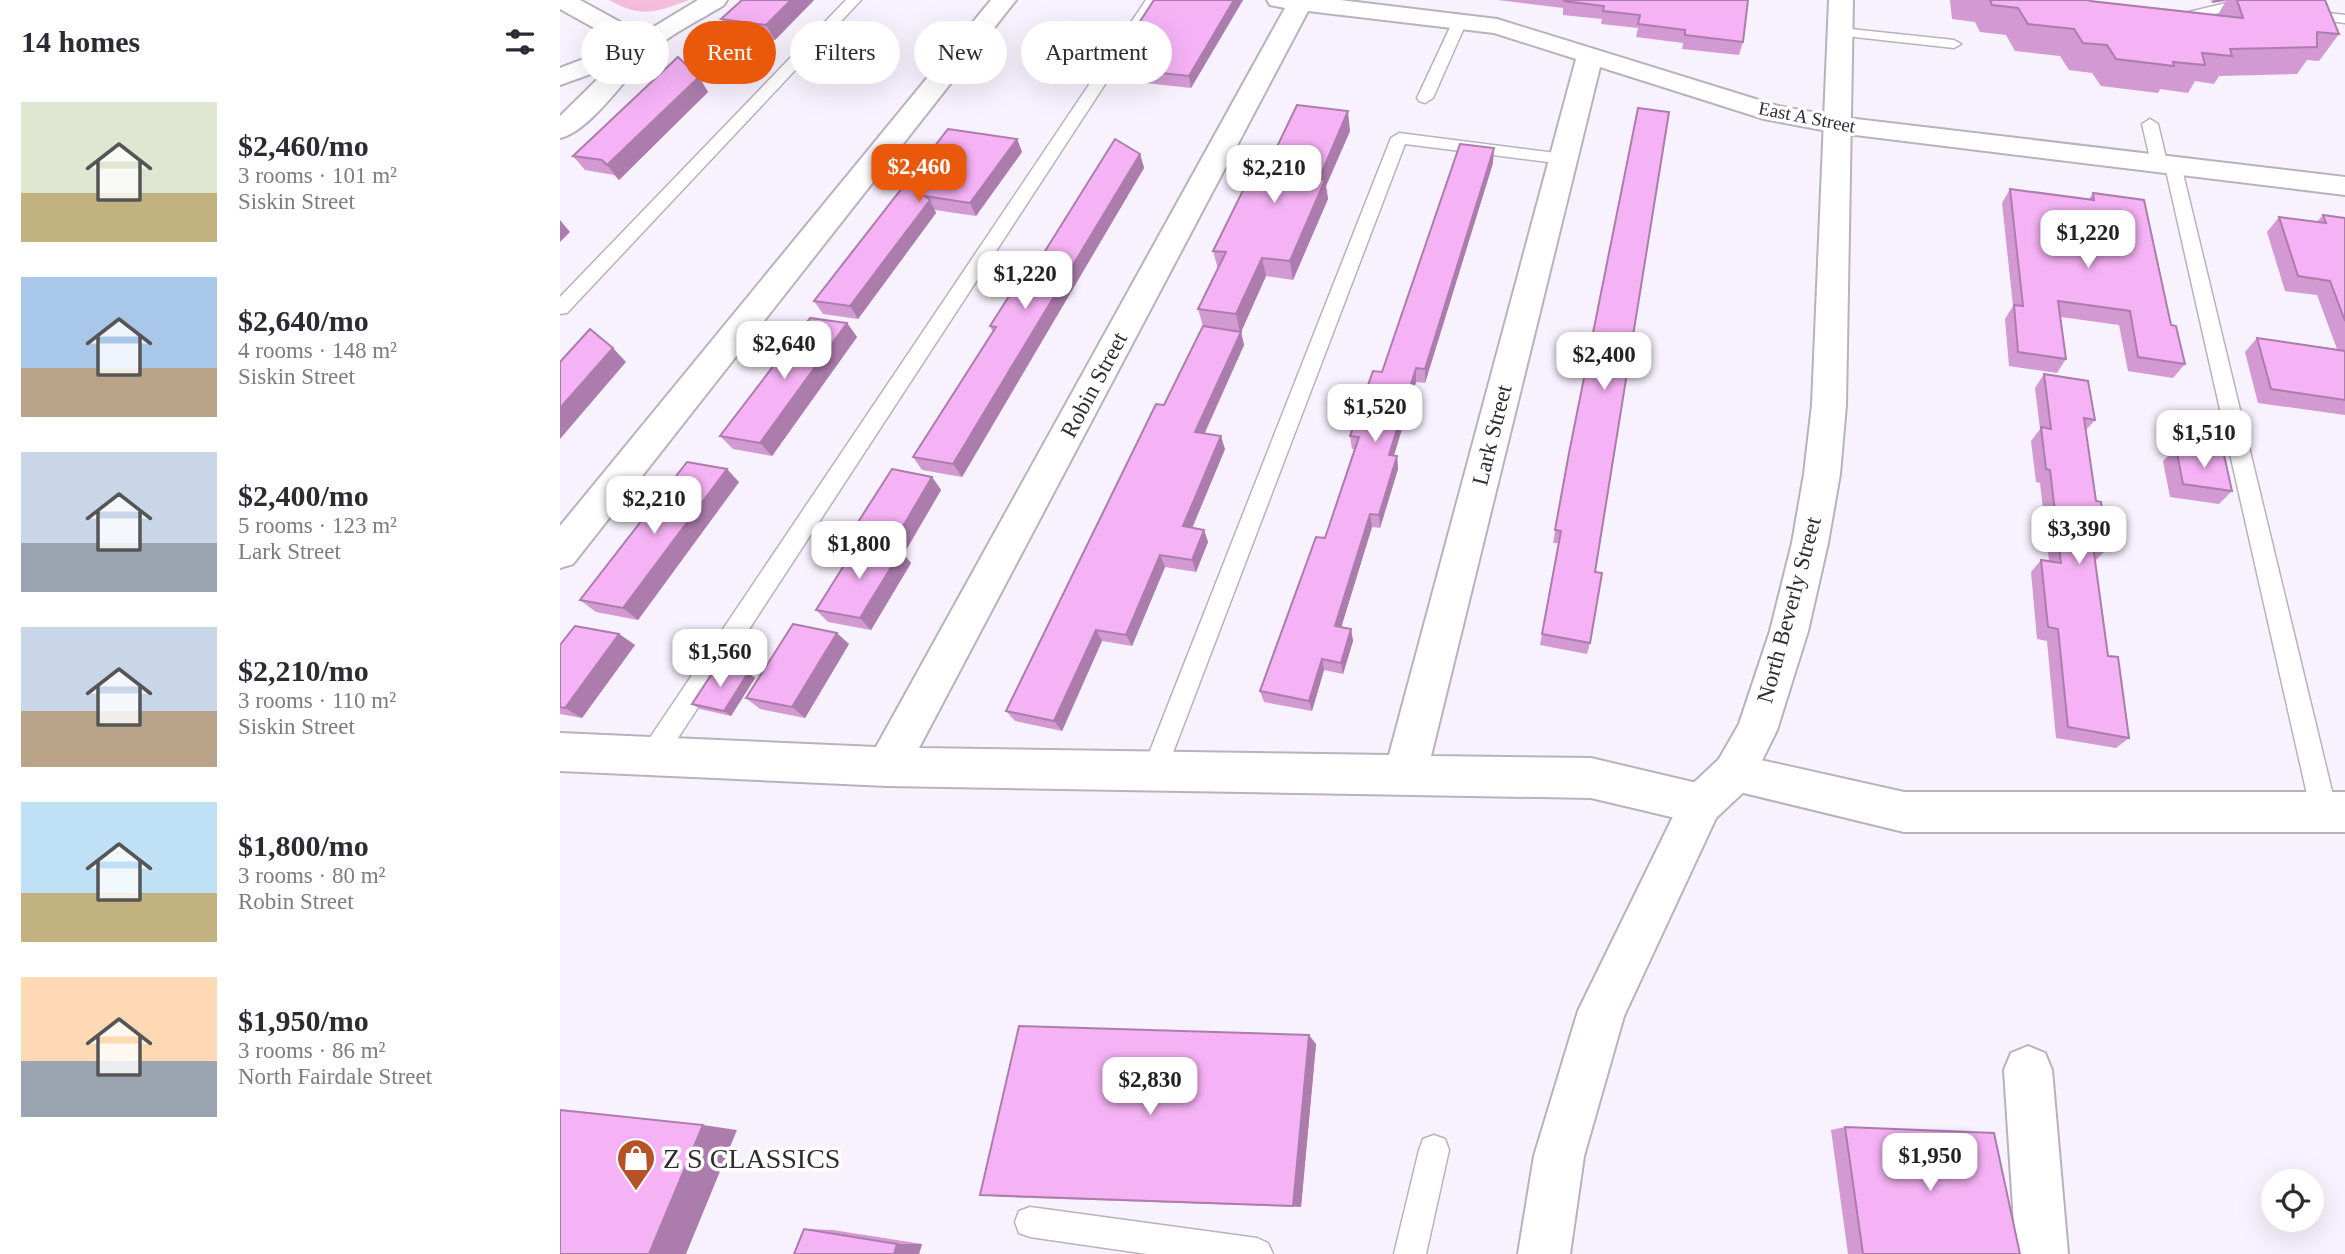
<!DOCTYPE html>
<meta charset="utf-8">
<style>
body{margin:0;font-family:"Times New Roman",serif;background:#f2f2f3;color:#2b2b33;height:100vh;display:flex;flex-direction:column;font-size:26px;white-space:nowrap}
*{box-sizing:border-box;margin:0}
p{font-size:23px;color:#7c7c81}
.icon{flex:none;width:38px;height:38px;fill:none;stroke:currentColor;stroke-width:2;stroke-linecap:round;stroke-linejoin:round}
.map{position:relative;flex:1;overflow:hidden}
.drawer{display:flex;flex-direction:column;background:#fff;width:560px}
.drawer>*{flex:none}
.top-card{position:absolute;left:21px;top:21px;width:665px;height:63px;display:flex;gap:14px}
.fabs{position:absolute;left:1701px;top:1169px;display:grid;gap:14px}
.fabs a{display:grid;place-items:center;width:63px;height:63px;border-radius:50%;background:#fff;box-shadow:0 7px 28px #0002;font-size:35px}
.price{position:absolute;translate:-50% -60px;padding:0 16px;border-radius:14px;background:#fff;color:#222;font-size:23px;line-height:46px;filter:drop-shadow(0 2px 4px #0008)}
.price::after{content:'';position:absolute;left:50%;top:42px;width:21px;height:16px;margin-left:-10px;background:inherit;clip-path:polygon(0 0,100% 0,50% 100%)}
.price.active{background:#ea580c;color:#fff}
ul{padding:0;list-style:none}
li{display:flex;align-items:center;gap:21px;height:175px;padding:0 21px}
li span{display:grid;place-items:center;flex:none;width:196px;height:140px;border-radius:0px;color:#555}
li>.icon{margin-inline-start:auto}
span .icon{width:84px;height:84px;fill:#fffc;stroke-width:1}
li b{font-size:30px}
h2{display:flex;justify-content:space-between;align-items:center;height:84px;padding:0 21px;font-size:30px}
.pill{padding:0 24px;border-radius:32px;background:#fff;box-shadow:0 7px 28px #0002;font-size:24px;line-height:63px}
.pill.active{background:#ea580c;color:#fff}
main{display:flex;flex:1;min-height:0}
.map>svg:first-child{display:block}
.green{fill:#f4bedb}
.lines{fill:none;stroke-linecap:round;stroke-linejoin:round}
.lane-casing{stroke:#b7b2bd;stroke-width:3}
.street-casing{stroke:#b7b2bd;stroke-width:4}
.secondary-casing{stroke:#b7b2bd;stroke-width:4}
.lane{fill:#fff;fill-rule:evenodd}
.street{fill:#fff;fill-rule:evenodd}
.secondary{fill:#fff;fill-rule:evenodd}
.wall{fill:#d399d3}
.shaded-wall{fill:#ac7dac}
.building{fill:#f5b2f5;stroke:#ac7dac;stroke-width:2}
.labels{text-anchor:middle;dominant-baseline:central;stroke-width:7;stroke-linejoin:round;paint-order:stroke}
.far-street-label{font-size:19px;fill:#2e2c30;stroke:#fff}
.street-label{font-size:23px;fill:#2e2c30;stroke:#fff}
.near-poi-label{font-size:28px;fill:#2e2c30;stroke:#fff;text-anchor:start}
</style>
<main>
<section class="drawer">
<h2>14 homes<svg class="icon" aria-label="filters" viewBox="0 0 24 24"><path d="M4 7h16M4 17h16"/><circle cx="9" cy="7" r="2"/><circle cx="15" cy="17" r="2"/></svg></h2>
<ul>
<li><span style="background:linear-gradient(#dfe7d0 65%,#c2b280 0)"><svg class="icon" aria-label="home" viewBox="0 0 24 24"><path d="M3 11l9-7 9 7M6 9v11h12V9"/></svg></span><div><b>$2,460/mo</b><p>3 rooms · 101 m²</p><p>Siskin Street</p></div></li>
<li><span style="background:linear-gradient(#a9c7e8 65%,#b9a48a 0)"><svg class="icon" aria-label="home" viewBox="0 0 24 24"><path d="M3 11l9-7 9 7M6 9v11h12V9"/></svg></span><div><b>$2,640/mo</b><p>4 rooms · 148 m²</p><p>Siskin Street</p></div></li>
<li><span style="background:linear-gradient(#c9d6e8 65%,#9aa5b1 0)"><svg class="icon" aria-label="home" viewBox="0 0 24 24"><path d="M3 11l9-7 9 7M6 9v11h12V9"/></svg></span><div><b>$2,400/mo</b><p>5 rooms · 123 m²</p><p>Lark Street</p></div></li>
<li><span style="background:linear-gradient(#c9d6e8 60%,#b9a48a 0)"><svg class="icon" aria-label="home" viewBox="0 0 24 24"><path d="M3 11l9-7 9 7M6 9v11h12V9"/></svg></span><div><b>$2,210/mo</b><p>3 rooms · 110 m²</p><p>Siskin Street</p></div></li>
<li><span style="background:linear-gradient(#bfe0f5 65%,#c2b280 0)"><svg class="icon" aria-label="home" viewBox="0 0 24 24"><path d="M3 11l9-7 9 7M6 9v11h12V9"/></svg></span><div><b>$1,800/mo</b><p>3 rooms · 80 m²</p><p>Robin Street</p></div></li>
<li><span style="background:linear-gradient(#ffd9b3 60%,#9aa5b1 0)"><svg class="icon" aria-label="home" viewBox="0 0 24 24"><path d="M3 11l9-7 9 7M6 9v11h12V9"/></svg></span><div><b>$1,950/mo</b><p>3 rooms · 86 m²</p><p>North Fairdale Street</p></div></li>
</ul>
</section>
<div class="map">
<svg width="1785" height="1254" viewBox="0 0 1785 1254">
<rect width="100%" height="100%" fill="#f8f2fe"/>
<path class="green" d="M49,0H129C95,13 81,18 49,0Z"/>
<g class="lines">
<defs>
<g id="lane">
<path d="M286,0H301L7,313L0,314V297Z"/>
<path d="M586,0H600L101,764L92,767L83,764L80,756L83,748Z"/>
<path d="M1671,2L1696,6L1698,9L1691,13L1671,10L1608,25L1601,21L1603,18Z"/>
<path d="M1743,10L1785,15V23L1738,17L1736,14L1738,11Z"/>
<path d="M900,17L907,21L873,98L865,103L859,101L857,98L893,21Z"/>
<path d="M1281,28L1394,40L1401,44L1394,48L1276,35L1274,32Z"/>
<path d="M1590,119L1598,124L1607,162L1613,160L1621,165L1777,812L1773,820L1764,824L1755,820L1751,812L1605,166L1599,168L1591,163L1582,124Z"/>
<path d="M839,133L1004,154L1012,159L1004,164L845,144L606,771L603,779L594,782L585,779L582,771L831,138Z"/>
<path d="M874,1135L885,1139L889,1150L866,1254H834L859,1150L863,1139Z"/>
<path d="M470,1207L697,1238L708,1243L713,1254H587L470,1237L459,1233L455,1222L459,1211Z"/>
</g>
<g id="street">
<path d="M0,0H20L82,34L138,0H167L164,5C142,19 108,35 90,53C67,75 31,131 0,138V116L50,67L0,85V68L63,44L0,9Z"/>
<path d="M431,0H456L13,564L0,568V526Z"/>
<path d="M707,0H780L937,19L1218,106L1279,117L1785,177V195L1279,133L1204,119L1040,67L871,756L1031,758L1141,784L1156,790L1162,804L1156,818L1141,824L1031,798L327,786L0,771V733L316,747L725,8L710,5ZM748,11L934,33L1016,59L829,755L359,748Z"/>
<path d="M1174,754L1344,792H1785V832H1344L1159,787L1153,773L1159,759Z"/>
<path d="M1468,1046L1485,1053L1492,1070L1508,1254H1456L1444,1070L1451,1053Z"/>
</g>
<path id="secondary" d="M1269,0H1293L1286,405L1280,474L1268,543L1248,631L1217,730L1189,787L1156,818L1064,1016L1024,1156L1010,1254H958L974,1156L1018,1011L1126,790L1159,759L1179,724L1210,631L1232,543L1244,474L1252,405Z"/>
</defs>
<use href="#lane" class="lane-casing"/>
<use href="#street" class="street-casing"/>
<use href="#secondary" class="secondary-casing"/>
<use href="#lane" class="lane"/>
<use href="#street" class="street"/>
<use href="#secondary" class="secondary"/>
</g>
<g class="wall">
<path d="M254,0L215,40L170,34L161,19Z"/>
<path d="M594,0H683L631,88L558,80L555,68L578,31L577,26Z"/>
<path d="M938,0H1188L1183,42L1179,55L1122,49L1123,43L1076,37L1078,28L1041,24L1042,19L1003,15V8Z"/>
<path d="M1390,0H1529L1530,1L1657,16L1666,1L1652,3L1651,0H1765L1779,34L1759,61L1747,60L1737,74L1659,76L1654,84L1635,81L1628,93L1600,89L1598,93L1541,86L1532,73L1509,70L1500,56L1455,51L1446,35L1420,32L1415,22L1392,19Z"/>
<path d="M139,77L148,92L59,180L54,175L25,170L13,156Z"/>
<path d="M790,131L766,186L768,199L733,280L706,276L681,332L684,345L645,433L665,449L632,528L644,530L648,542L636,572L605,567L572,646L542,641L502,731L455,721L446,711L604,405L643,326L638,309L658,269L653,251L714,153Z"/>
<path d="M457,139L462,152L416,216L375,210L376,213L298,319L263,314L254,301L339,191Z"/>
<path d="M580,154L584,168L402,477L362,470L353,457L433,332L430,326L467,280Z"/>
<path d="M933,163L865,383L856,382L834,456H837L838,469L820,528L812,527L781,627L791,629L793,641L783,674L764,670L752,711L704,702L700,691L765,538L794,449H792L790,436L822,372Z"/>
<path d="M1450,189L1529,199L1533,193L1611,325L1625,364L1613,378L1568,371L1559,325L1501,317L1506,359L1497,373L1449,366L1445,319L1453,306L1442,203Z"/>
<path d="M1763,215L1785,218V415L1698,403L1685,352L1697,338L1777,349L1757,295L1725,291L1707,232L1719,217L1757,222Z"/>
<path d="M287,323L297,337L212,456L173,449L160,436Z"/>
<path d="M1484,374L1535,420L1526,430L1536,501L1548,548L1535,561L1548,656L1569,738L1556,748L1496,738L1487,641L1477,639L1471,572L1481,560L1489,561L1480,483L1476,482L1471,441L1480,429L1475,388Z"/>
<path d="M1616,448L1672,491L1659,504L1610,497L1603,461Z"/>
<path d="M1009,453L1035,572L1030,643L1027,654L980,645L999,543H993Z"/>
<path d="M372,477L381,490L346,550L304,542L293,530Z"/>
<path d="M179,482L78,620L36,612L20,600Z"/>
<path d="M341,551L351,563L311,630L268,622L256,610Z"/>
<path d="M59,634L75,645L22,718L0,714V645Z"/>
<path d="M289,644L245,718L200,709L186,698Z"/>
<path d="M188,673L195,678L171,716L140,709L132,704Z"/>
<path d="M756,1044L741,1207L442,1197L420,1195Z"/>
<path d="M1285,1127L1460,1254H1288L1271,1130Z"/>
<path d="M244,1229L273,1230L362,1244L359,1254H234Z"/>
</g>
<g class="shaded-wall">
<path d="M231,0H254L215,40L206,25Z"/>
<path d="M674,0H683L631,88L629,76Z"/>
<path d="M1655,0H1666L1652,3Z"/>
<path d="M139,77L148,92L59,180L47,165Z"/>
<path d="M788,111L790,131L766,186L768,199L733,280L730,261L759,179Z"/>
<path d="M457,139L462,152L416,216L410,203Z"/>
<path d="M934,148L933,163L865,383V369Z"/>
<path d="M580,154L584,168L402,477L393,464Z"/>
<path d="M370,200L376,213L298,319L290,306Z"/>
<path d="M0,220L10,232L0,242Z"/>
<path d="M702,258L706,276L681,332L684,345L639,445L635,432L680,332L676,314Z"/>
<path d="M287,323L297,337L212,456L200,443Z"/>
<path d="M53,348L66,362L0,439V408Z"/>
<path d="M856,368V382L830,468L829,455Z"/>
<path d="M661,436L665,449L628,538L623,526Z"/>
<path d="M837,456L838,469L820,528L819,515Z"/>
<path d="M167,469L179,482L78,620L63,608Z"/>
<path d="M372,477L381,490L346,550L336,538Z"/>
<path d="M810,514L812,527L778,638L775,626Z"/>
<path d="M644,530L648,542L636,572L632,560Z"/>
<path d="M341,551L351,563L311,630L300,618Z"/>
<path d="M600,555L605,567L572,646L566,635Z"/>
<path d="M791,629L793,641L783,674L781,663Z"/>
<path d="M536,630L542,641L502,731L494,721Z"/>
<path d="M277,633L289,644L245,718L232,707Z"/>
<path d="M59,634L75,645L22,718L5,708Z"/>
<path d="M762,659L764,670L752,711L749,701Z"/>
<path d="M188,673L195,678L171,716L164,711Z"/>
<path d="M749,1035L756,1044L741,1207L733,1206Z"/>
<path d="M143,1125L177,1130L126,1254H89Z"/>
<path d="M337,1244H362L359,1254H334Z"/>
</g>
<g class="building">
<path d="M182,0H231L206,25L161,19Z"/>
<path d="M594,0H674L629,76L555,68L581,26H577Z"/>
<path d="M1004,0H1188L1183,42L1125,35V30L1078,24L1080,15L1043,11L1044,6L1004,1Z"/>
<path d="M1430,0H1529L1530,1L1683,18L1677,0H1765L1779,34L1757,32V47L1670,49L1672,56L1642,53L1645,65L1613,62L1614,66L1556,59L1547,45L1523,43L1514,29L1468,24L1458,8L1432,5Z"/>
<path d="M118,57L139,77L47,165L42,160L13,156Z"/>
<path d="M737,105L788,111L759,179L765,180L730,261L702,258L676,314L638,309L666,252L653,251L702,152L714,153Z"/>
<path d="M1078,108L1109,112L1035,572L1042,573L1030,643L982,634L1001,531L995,530L1009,453Z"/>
<path d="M388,129L457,139L410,203L365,196L370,200L290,306L254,301Z"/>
<path d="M555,139L580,154L393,464L353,457L436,327L430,326L460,279L467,280Z"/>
<path d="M900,144L934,148L865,369L856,368L829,455L837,456L819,515L810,514L775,626L791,629L781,663L762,659L749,701L700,691L756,537L765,538L799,437L790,436L813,371L822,372Z"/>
<path d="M1450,189L1534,200L1533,193L1584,200L1611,325L1616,326L1625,364L1578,357L1570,311L1498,301L1506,359L1458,352L1454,305L1463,306Z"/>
<path d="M1763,215L1785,218V321L1770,281L1738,276L1719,217L1766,223Z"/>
<path d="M250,318L287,323L200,443L160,436Z"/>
<path d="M643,326L681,332L635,432L661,436L623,526L644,530L632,560L600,555L566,635L536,630L494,721L446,711L596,404L604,405Z"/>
<path d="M30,329L53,348L0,408V362Z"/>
<path d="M1697,338L1785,351V400L1711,389Z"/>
<path d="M1484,374L1528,381L1535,420L1524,418L1536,501L1541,502L1548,548L1533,546L1548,656L1558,657L1569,738L1508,727L1498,629L1488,627L1481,560L1501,563L1490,470L1486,469L1481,427L1491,429Z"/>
<path d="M1616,448L1664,455L1672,491L1623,484Z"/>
<path d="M127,462L167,469L63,608L20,600Z"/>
<path d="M332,469L372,477L336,538L293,530Z"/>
<path d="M298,543L341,551L300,618L256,610Z"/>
<path d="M233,624L277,633L232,707L186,698Z"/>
<path d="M15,626L59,634L5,708L0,707V645Z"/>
<path d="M157,666L188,673L164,711L132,704Z"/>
<path d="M459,1026L749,1035L733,1206L420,1195Z"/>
<path d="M0,1110L143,1125L89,1254H0Z"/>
<path d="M1285,1127L1434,1133L1460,1254H1303Z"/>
<path d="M244,1229L337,1244L334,1254H234Z"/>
</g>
<defs>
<symbol id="shop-pin" viewBox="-11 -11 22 30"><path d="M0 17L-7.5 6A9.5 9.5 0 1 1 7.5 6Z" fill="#b75127" stroke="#fff"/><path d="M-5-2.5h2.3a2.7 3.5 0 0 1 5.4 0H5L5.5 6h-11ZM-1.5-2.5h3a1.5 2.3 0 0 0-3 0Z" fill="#fff"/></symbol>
</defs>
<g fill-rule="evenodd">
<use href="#shop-pin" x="54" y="1136" width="44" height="60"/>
</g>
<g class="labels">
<g class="far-street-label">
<text transform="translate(1247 117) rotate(11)">East A Street</text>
</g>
<g class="street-label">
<text transform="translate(534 385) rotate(-62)">Robin Street</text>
<text transform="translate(932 435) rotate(-76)">Lark Street</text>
<text transform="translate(1229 610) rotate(-75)">North Beverly Street</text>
</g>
<g class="near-poi-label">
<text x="103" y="1158">Z S CLASSICS</text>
</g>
</g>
</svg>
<div class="fabs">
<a><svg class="icon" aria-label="locate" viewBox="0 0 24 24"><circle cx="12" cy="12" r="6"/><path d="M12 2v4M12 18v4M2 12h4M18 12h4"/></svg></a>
</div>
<b class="price active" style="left:359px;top:204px">$2,460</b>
<b class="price" style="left:714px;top:205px">$2,210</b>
<b class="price" style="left:1528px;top:270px">$1,220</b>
<b class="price" style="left:465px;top:311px">$1,220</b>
<b class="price" style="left:224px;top:381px">$2,640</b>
<b class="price" style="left:1044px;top:392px">$2,400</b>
<b class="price" style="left:815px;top:444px">$1,520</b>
<b class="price" style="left:1644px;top:470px">$1,510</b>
<b class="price" style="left:94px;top:536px">$2,210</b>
<b class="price" style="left:1519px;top:566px">$3,390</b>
<b class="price" style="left:299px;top:581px">$1,800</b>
<b class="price" style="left:160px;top:689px">$1,560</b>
<b class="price" style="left:590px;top:1117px">$2,830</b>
<b class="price" style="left:1370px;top:1193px">$1,950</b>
<div class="top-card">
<a class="pill">Buy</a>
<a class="pill active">Rent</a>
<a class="pill">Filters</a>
<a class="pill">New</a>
<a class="pill">Apartment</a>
</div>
</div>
</main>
